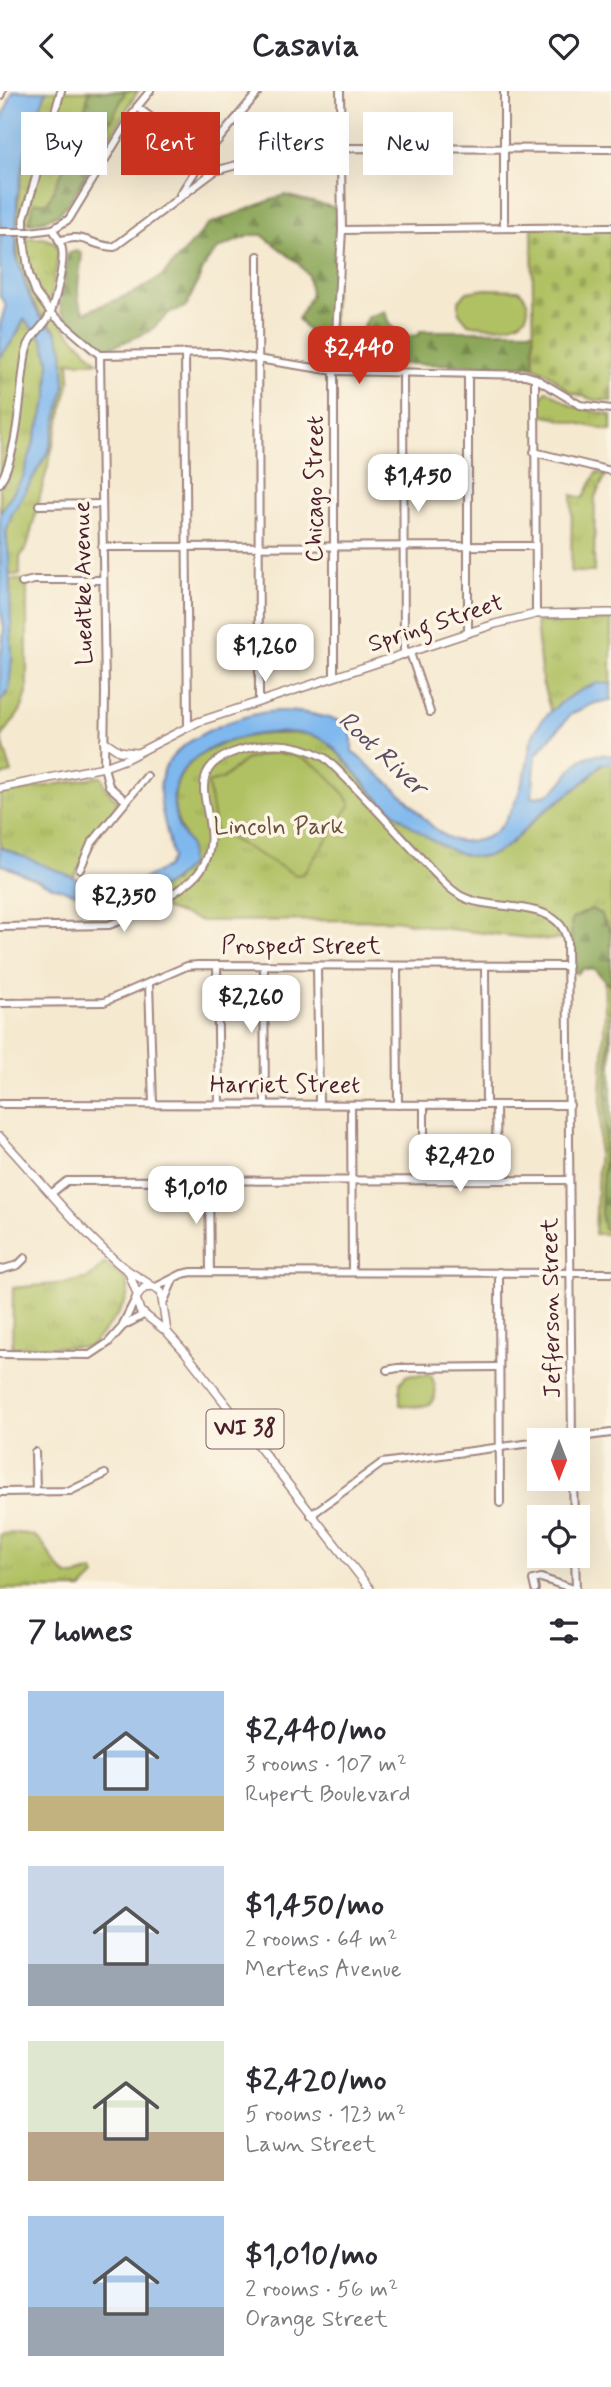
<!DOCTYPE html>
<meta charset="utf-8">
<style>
body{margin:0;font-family:Mynerve,sans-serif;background:#f7f7f7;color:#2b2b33;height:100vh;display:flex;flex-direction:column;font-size:26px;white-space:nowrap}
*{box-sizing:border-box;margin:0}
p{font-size:23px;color:#7c7c81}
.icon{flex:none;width:38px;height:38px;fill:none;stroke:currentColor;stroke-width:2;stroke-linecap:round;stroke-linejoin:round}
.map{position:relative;height:1498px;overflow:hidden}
.details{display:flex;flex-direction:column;background:#fff;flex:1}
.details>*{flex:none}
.guide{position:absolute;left:21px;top:21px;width:570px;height:63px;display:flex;gap:14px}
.needle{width:46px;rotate:180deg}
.fabs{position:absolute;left:527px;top:1337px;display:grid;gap:14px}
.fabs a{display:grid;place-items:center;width:63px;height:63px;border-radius:0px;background:#fff;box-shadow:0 7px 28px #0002;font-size:35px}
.price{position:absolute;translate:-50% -60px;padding:0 16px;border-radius:14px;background:#fff;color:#222;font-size:23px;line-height:46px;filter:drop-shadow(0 2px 4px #0008)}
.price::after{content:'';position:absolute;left:50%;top:42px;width:21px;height:16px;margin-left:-10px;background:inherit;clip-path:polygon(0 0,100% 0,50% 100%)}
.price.selected{background:#c8321e;color:#fff}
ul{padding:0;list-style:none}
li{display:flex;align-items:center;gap:21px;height:175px;padding:0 28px}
li span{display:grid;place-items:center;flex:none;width:196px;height:140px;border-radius:0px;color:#555}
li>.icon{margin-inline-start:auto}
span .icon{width:84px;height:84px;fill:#fffc;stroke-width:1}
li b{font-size:30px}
h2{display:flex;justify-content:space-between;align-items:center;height:84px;padding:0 28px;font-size:30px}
.tag{padding:0 24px;border-radius:0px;background:#fff;box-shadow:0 7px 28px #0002;font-size:24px;line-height:63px}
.tag.selected{background:#c8321e;color:#fff}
header{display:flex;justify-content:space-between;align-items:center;height:91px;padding:0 28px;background:#fff;font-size:32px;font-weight:700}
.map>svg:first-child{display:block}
.grass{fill:url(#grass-tufts);stroke:#7d7048;stroke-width:2}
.forest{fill:url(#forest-firs);stroke:#6b6342;stroke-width:2}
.cemetery{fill:url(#cemetery-stones);stroke:#7d7048;stroke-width:2}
.pitch{fill:#b0c164;stroke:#7d7048;stroke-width:2}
.water{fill:#7eb8ef;stroke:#646c8d;stroke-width:2}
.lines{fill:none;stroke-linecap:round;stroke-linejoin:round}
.minor-casing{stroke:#a0847e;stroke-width:10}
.major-casing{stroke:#a0847e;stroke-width:10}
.minor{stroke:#fff;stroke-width:6}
.major{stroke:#fff;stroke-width:7}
.minor-bridge-casing{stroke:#a0847e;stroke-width:10;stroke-linecap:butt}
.minor-bridge{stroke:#fff;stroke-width:6}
.labels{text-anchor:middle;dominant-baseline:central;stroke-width:7;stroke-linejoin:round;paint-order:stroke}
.shield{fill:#fcf5e5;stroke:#7f5f63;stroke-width:2}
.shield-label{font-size:23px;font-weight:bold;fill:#4a1f2b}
.street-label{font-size:24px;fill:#4a1f2b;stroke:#fcf5e5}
.park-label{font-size:24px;fill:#69503c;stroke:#fcf5e5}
.water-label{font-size:26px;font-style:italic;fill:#5a4d66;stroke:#fcf5e5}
</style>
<header><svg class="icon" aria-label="back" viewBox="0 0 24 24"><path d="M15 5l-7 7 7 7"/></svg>Casavia<svg class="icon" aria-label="heart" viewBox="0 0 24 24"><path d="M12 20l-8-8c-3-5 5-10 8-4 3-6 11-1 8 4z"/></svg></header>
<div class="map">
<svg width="611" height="1498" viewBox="0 0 611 1498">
<defs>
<pattern id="grass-tufts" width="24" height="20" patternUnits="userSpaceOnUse" patternTransform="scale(1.75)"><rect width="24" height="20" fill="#b0c164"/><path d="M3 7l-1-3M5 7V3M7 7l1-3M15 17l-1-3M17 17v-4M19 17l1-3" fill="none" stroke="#99a557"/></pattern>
<pattern id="forest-firs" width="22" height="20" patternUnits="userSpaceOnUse" patternTransform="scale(1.75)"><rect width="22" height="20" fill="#8ca75a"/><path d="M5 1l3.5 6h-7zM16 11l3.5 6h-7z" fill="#74874b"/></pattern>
<pattern id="cemetery-stones" width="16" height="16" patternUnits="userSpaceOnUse" patternTransform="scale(1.75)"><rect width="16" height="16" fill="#b0c164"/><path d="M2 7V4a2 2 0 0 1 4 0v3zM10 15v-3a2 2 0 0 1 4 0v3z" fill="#99a557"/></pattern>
</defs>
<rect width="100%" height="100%" fill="#fcf5e5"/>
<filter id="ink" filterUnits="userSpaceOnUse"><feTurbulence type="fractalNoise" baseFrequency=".0143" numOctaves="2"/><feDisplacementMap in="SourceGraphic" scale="14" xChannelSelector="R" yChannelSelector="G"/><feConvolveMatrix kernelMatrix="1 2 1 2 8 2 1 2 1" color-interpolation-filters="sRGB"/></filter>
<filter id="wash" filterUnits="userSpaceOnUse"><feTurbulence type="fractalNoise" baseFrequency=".00686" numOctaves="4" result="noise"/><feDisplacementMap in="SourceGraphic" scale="28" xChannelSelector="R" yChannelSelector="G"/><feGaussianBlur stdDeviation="1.57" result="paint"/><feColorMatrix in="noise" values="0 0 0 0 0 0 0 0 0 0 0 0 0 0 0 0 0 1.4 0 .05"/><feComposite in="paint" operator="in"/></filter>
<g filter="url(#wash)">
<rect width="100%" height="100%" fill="#f5e9d0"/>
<g class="grass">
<path d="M46,0H138L79,97L59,123L48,128L17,132C17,86 29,43 46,0Z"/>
<path d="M44,147L54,151L59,161L48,220L98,271H69L70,289L27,456L20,466V484H9L6,442L11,425L49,359L56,240C30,216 16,184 17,148Z"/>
<path d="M24,228L43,249L49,269L48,306L23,386L0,422V267L17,243Z"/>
<path d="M547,299L572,315L611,324V340L541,324L540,308Z"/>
<path d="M597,381L606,384L595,406L594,481H571L572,404L583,407Z"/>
<path d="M10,489H27V602L21,619L1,647L12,682L0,685V611L9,599Z"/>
<path d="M611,529V593C587,591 567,606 551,622L542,590L536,531Z"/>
<path d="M267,643C284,643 304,640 320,647C334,653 361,688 372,701C393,723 459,774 490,764C511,758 527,734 544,721C564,705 585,694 601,673H611V1143H595L605,919L604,872L573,871L572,848L546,849L440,837L394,829L202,830L157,815L146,803L174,791L189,753C146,685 204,648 267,643Z"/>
<path d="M98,686H102L107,699L118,710L73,787L0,756V703Z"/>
<path d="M105,1172C111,1177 119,1181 124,1186C140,1207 105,1238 92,1254L87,1256H12L13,1197L66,1192L89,1187Z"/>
<path d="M0,1443C10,1443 24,1440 34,1445C49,1452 53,1482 72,1485C78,1486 87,1481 93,1480L95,1485L82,1498H0Z"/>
</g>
<g class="forest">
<path d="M89,0H126L73,106L59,123L48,128L29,133L34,112L48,111L79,44Z"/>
<path d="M284,104L337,117L332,244L313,245L298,228L311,204L308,184L298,172L262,144H251L219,157L207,170L186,216L170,221L149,241L107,258L98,257L61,221L60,213L68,162L77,160L82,163C81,179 72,210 85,221L135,201L163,184L209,133Z"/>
<path d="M385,220L388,230L400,246L419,244L420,240H533L558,256L611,310L595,309L570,301L549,283L533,275L358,272L363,257L360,242L368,226Z"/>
<path d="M591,818L600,822L611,841V1138H604L601,1122L611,896L594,878H582L577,883L573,880L571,835L572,828Z"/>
</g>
<path class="cemetery" d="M532,136H611V310L595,309L570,301L549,283L534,275Z"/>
<g class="pitch">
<path d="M486,198L519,199C524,204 529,210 528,218C525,241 484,236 468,233L459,222V210L467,201Z"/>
<path d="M270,662C306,660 332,683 351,713L303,783L296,784L215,739L208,692L222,688L245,669Z"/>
<path d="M407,1284H431C444,1314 426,1319 400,1314V1292Z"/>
</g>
<g class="water">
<path d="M13,0H46L26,57L17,106L16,163L30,207L40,226L56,240L63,258L65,295L49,359L11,425L6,442L9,466L12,566L9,599L0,611V571L4,537L0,516V422L23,386L48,306L49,269L43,249L24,228L17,243L0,267V234L6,213L0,206V33Z"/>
<path d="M598,592L611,593V609L595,612L571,623L536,664L532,706C568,706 564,669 594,664C599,663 606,664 611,664V673H601C584,695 565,704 544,720C525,735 506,765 480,766C449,768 394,724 373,702C361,689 336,655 322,648C296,635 244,643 218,654C196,664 177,677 174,703C172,712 176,730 180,739C182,744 187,748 189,753C191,758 189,767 190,774C132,836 66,802 0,773V756L97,796H120L145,787L167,776L172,767C169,741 157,716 161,689C167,648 244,621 279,620C300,619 322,626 343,630L352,645V660C369,676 388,690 404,706C418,719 430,737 447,746C457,752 468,751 479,749C507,742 518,707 525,682C530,666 528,649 538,635C552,615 575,600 598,592Z"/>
</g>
</g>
<g filter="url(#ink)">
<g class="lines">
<defs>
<g id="minor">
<path d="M61,0L24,127V150L29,183L36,202L51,222L100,264L219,262L334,280L525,284L535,287L580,314L611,318"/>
<path d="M504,0V136"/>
<path d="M0,5L2,0"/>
<path d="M137,16L204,66L215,80"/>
<path d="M180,104L204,66L259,0"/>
<path d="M342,139L611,136"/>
<path d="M30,141L53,138L69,128L137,16L150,0"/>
<path d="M59,150C85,141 90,155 114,156L215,80L287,60L342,57L611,58"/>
<path d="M258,165L259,610"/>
<path d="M185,262L188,636"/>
<path d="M100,264L105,600L104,676L109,695L126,710"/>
<path d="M403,282L404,564"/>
<path d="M468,284V542"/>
<path d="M535,287L536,523"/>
<path d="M534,361L611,380"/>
<path d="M0,392C20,357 19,301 26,261C29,247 38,241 46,230C54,220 65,171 62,158C61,151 56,144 53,138"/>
<path d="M39,414L102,413"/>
<path d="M102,456L535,455"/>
<path d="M22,492L34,489H103"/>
<path d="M410,562L430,621"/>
<path d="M334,586V280L342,139L340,0"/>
<path d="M80,778L91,753L147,685"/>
<path d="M0,836L109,834L117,831C141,818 188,800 202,777C233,729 163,677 248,657C276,650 300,653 325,667C358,697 388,732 418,764C432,778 444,795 461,805C492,822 561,806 567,850L572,1349"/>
<path d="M217,874L219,1013"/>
<path d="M264,875L265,1013"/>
<path d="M317,875L319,1013"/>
<path d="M397,875L398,1014"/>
<path d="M485,875L486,1014"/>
<path d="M149,893L153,1013"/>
<path d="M0,912L104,911L187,875L198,874L568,875"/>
<path d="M0,1013L570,1014"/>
<path d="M351,1014L352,1181"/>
<path d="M424,1014V1089"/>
<path d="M496,1014L497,1089"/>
<path d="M209,1089L210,1181"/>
<path d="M52,1102L67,1090L569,1089"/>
<path d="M0,1179L18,1174L25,1167"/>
<path d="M499,1181L500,1412"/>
<path d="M154,1197L182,1183L192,1181L611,1182"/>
<path d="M164,1210L173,1189"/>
<path d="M123,1233L136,1207"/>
<path d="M0,1263L90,1264L108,1252L123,1235L145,1223"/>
<path d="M387,1279L398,1277L498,1276"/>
<path d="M556,1349L611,1342"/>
<path d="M35,1361L36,1401"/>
<path d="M573,1388L574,1426"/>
<path d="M0,1401L70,1400L105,1383"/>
<path d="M311,1424L382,1372L539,1351"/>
<path d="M575,1465L576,1498"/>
<path d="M535,1498L533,1489L541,1487L574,1498"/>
</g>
<g id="major">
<path d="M104,650L119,660L136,662"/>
<path d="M0,697L104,676L126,668L198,631L495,533L536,523L611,522"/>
<path d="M0,1046C39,1088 76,1135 118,1172C129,1182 142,1187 153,1196"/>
<path d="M129,1182L137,1203"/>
<path d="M167,1241L161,1201L153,1196L144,1197L136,1207L140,1220L167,1241L185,1261L370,1498"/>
</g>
</defs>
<use href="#minor" class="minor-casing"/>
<use href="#major" class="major-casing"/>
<use href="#minor" class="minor"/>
<use href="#major" class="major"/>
<defs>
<path id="minor-bridge" d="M0,141H30"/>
</defs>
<use href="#minor-bridge" class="minor-bridge-casing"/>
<use href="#minor-bridge" class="minor-bridge"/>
</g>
</g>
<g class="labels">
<rect class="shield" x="206.5" y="1318.5" width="77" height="39" rx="5"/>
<g class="shield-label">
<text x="245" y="1338">WI 38</text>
</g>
<g class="street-label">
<text transform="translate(315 398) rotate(-90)">Chicago Street</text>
<text transform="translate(84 492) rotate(-91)">Luedtke Avenue</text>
<text transform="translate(436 533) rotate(-18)">Spring Street</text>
<text x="301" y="855">Prospect Street</text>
<text x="285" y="994">Harriet Street</text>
<text transform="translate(552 1217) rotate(-91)">Jefferson Street</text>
</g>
<g class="park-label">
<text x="279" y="736">Lincoln Park</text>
</g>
<g class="water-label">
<text transform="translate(382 663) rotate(43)">Root River</text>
</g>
</g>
</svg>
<div class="fabs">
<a><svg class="needle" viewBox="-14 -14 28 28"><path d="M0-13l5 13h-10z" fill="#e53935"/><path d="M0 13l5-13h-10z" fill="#7c7c81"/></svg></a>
<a><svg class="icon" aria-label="locate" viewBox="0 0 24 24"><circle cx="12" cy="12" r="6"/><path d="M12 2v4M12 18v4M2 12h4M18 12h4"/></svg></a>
</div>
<b class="price selected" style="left:359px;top:295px">$2,440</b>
<b class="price" style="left:418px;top:423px">$1,450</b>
<b class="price" style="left:265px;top:593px">$1,260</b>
<b class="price" style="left:124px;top:843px">$2,350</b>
<b class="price" style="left:251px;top:944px">$2,260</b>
<b class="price" style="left:460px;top:1103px">$2,420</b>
<b class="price" style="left:196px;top:1135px">$1,010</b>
<div class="guide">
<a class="tag">Buy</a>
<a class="tag selected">Rent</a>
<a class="tag">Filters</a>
<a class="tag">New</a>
</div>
</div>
<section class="details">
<h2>7 homes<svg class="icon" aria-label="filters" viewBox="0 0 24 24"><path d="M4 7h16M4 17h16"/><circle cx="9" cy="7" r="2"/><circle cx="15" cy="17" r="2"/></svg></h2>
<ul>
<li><span style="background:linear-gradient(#a9c7e8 75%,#c2b280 0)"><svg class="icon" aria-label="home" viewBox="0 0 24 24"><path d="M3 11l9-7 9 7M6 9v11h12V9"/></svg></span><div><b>$2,440/mo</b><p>3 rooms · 107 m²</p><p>Rupert Boulevard</p></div></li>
<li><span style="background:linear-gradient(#c9d6e8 70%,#9aa5b1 0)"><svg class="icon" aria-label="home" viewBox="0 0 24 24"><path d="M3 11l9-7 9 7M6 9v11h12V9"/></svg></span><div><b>$1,450/mo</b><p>2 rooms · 64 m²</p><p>Mertens Avenue</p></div></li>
<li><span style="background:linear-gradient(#dfe7d0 65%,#b9a48a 0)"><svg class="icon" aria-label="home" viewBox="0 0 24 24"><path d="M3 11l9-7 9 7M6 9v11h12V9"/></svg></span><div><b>$2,420/mo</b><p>5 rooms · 123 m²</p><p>Lawn Street</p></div></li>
<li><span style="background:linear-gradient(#a9c7e8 65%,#9aa5b1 0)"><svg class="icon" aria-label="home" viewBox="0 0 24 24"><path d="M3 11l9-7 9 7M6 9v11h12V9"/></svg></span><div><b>$1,010/mo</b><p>2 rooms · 56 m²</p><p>Orange Street</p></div></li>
</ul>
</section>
